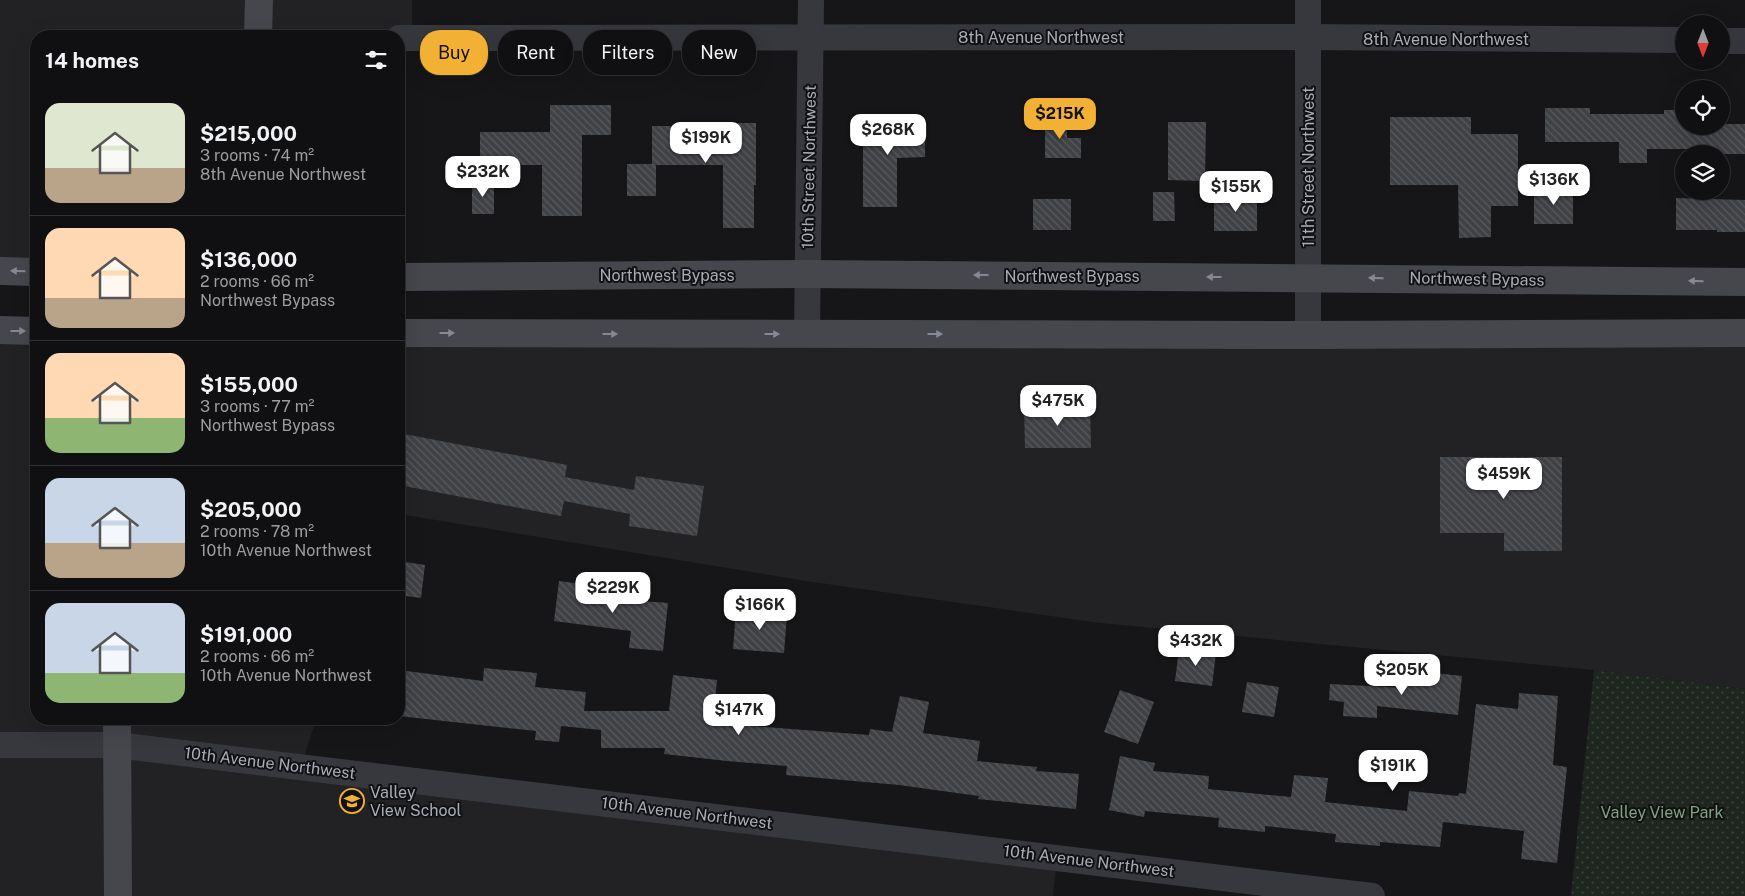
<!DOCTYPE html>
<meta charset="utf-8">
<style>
body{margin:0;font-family:"Public Sans",sans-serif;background:#19191b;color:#f1f3f6;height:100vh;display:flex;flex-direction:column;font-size:19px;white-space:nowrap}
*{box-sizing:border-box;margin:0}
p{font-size:16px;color:#9c9d9f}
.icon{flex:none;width:28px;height:28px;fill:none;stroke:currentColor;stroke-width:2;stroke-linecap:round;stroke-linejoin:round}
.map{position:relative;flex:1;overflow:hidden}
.sheet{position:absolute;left:30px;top:30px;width:375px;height:695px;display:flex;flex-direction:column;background:#101012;border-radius:20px;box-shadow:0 5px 20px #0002,0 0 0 1px #303032}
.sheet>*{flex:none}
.banner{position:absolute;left:420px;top:30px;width:475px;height:45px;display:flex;gap:10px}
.needle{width:32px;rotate:180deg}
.tools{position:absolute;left:1675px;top:15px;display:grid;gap:10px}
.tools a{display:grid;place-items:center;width:55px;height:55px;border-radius:50%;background:#101012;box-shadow:0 5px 20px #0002,0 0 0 1px #303032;font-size:25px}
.price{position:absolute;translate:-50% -42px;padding:0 11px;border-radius:10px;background:#fff;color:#222;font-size:16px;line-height:32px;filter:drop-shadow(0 1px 2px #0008)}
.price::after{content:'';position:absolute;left:50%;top:30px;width:15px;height:11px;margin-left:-8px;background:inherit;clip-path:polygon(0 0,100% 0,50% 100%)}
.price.current{background:#f2b134;color:#111}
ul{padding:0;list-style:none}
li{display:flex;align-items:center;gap:15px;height:125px;padding:0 15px}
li+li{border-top:1px solid #303032}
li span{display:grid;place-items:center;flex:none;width:140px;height:100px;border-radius:15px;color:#555}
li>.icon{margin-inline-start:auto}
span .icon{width:60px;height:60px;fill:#fffc;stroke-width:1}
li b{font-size:21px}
h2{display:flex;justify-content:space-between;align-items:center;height:60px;padding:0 15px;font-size:21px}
.pill{padding:0 18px;border-radius:20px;background:#101012;box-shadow:0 5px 20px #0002,0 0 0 1px #303032;font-size:18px;line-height:45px}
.pill.current{background:#f2b134;color:#111}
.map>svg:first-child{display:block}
.built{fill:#222225}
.park{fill:url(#park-dots)}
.building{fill:url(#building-back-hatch)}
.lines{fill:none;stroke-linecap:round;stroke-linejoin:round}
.street{stroke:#37383d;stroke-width:26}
.secondary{stroke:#45474d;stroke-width:28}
.oneway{fill:#858993}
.labels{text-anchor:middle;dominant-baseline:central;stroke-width:4;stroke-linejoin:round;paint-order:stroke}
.street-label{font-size:16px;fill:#a8adb8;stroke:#111113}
.poi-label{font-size:16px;fill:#a8adb8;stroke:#111113;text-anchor:start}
.park-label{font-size:16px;fill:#7fa381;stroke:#111113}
</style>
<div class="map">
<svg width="1745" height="896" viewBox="0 0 1745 896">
<defs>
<pattern id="park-dots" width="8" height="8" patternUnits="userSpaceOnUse" patternTransform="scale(1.25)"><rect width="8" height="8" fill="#1e261f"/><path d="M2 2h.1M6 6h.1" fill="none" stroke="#3c433d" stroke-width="1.8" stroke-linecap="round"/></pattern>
<pattern id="building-back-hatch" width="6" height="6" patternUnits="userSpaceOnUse" patternTransform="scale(1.25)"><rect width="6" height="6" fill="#404145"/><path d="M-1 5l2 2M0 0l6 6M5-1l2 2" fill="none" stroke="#595a5e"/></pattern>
</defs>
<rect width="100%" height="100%" fill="#161618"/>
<g class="built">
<path d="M0,0H412V38L399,36H36V272L0,271Z"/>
<path d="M0,330L36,331V719H316L301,767L1057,858L1053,896H0Z"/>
<path d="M399,333H1745V689L1594,670L1100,623L806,581L399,514Z"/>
</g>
<path class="park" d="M1594,670L1745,689V896H1571Z"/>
<g class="building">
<path d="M550,105H611V135H582V216H542V165H480V132H550Z"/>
<path d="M1545,108H1590V114H1664V110H1684V126H1721V124H1745V154H1719V149H1647V163H1619V142H1545Z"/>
<path d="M1045,117H1067V138H1081V158H1045Z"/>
<path d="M1390,117H1471V134H1518V206H1491V237L1459,238L1458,185H1390Z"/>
<path d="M863,118H925V157L897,158V207H863Z"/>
<path d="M1168,122H1206L1205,181L1168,180Z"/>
<path d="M723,123H756V185H754V228H723V165H656V196H627V164H652V126H723Z"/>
<rect x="472" y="183" width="22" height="31"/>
<rect x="1534" y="189" width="39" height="35"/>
<path d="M1153,192H1174L1175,221H1153Z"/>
<rect x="1214" y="195" width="43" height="36"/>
<path d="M1676,198L1745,200V232H1717V230H1676Z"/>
<rect x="1033" y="199" width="38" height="31"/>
<path d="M1090,406L1091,448H1025L1024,407Z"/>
<path d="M399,433L567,465L565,477L634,490L636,476L704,486L697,536L629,526L630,514L564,501L561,516L399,485Z"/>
<path d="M1440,457H1562V551H1504V533H1440Z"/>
<path d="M399,561L425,565L421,598L399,595Z"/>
<path d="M559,581L603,587L602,598L668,603L663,651L629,648L631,631L554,621Z"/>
<path d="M736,610L787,614L784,653L733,649Z"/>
<path d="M1179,649L1216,653L1212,686L1175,681Z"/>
<path d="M484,668L537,673L535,687L586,692L584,711H669L673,675L717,680L713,723L869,735L870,729L892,732L900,696L929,702L923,733L980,741L977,761L1037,767L1036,771L1079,774L1076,809L978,799L979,796L899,785L786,775L787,766L727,761L664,754L665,748H601V730L561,726L559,742L535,740L536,731L399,716V670L483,681Z"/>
<path d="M1409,670L1462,676L1458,715L1377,706V718L1343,716L1344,702L1329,700L1330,684L1407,688Z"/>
<path d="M1247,682L1279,687L1274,717L1242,712Z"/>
<path d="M1120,690L1154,702L1138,744L1104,732Z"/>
<path d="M1519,693L1558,696L1553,765L1567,767L1557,863L1521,859L1524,831L1443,822L1440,847L1380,842V846L1335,842L1336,834L1265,826V832L1218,827L1219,818L1145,811L1144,817L1109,810L1120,756L1155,763L1153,771L1209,776L1208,789L1291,797L1294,775L1328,778L1325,802L1407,811L1409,791L1458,796L1459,793L1466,794L1476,704L1518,709Z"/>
</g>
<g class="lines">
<g class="street">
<path d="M399,38L1308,37L1684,40"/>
<path d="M1721,41H1745"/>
<path d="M807,334L811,0"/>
<path d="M1308,335V0"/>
<path d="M0,745H116L1372,896"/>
</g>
<g class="secondary">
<path d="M258,36L259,0"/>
<path d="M0,271L36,272"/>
<path d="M399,277L808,274L1745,282"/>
<path d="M0,330L36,331"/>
<path d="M399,333L1308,335L1745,333"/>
<path d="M117,719L118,896"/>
</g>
</g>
<defs><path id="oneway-solid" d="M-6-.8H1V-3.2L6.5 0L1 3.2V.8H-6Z" transform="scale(1.25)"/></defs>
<g class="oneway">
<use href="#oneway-solid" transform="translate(18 271) rotate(-179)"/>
<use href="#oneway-solid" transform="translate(981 275) rotate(-180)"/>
<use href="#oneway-solid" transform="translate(1214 277) rotate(-180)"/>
<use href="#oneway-solid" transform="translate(1376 278) rotate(-179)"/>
<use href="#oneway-solid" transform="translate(1696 281) rotate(-179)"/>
<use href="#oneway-solid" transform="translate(18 331)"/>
<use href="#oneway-solid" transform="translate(447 333)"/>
<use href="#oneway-solid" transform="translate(610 334)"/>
<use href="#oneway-solid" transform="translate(772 334)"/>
<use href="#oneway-solid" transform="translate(935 334)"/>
</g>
<defs>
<symbol id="school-ring" viewBox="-11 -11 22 22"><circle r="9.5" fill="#111113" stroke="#f2b134" stroke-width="1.5"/><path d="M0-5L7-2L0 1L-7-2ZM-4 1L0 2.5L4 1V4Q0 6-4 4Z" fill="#f2b134"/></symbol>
</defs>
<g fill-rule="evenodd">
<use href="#school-ring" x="338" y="787" width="28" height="28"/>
</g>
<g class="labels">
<g class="street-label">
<text x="1041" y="37">8th Avenue Northwest</text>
<text x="1446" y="39">8th Avenue Northwest</text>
<text transform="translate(809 167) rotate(-89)">10th Street Northwest</text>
<text transform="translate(1308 167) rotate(-90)">11th Street Northwest</text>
<text x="667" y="275">Northwest Bypass</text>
<text x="1072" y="276">Northwest Bypass</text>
<text transform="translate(1477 279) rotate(1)">Northwest Bypass</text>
<text transform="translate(270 763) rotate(7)">10th Avenue Northwest</text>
<text transform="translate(687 813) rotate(7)">10th Avenue Northwest</text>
<text transform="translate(1089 861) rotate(7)">10th Avenue Northwest</text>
</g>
<g class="poi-label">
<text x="370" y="792">Valley<tspan x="370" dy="18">View School</tspan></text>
</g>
<g class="park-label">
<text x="1662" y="812">Valley View Park</text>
</g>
</g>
</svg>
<div class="tools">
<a><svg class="needle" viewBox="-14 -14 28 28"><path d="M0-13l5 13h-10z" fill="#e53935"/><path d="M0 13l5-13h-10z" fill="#9c9d9f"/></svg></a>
<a><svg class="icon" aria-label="locate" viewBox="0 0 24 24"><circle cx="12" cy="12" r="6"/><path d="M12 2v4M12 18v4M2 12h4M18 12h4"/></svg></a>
<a><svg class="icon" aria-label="layers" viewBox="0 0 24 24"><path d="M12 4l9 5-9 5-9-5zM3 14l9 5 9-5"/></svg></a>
</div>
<b class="price current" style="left:1060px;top:140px">$215K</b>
<b class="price" style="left:888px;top:156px">$268K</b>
<b class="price" style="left:706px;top:164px">$199K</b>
<b class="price" style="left:483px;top:198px">$232K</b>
<b class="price" style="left:1554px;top:206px">$136K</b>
<b class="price" style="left:1236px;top:213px">$155K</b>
<b class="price" style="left:1058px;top:427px">$475K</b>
<b class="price" style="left:1504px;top:500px">$459K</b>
<b class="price" style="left:613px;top:614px">$229K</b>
<b class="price" style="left:760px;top:631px">$166K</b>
<b class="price" style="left:1196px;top:667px">$432K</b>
<b class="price" style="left:1402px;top:696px">$205K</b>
<b class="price" style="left:739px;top:736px">$147K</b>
<b class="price" style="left:1393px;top:792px">$191K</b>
<div class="banner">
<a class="pill current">Buy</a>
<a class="pill">Rent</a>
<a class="pill">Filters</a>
<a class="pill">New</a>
</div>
<section class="sheet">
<h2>14 homes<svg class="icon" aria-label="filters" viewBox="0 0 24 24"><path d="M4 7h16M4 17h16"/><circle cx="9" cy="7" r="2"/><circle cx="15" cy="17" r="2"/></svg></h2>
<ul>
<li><span style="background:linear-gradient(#dfe7d0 65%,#b9a48a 0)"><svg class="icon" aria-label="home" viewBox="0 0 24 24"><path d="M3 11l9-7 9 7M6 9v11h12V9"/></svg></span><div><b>$215,000</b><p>3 rooms · 74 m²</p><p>8th Avenue Northwest</p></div></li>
<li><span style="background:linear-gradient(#ffd9b3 70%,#b9a48a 0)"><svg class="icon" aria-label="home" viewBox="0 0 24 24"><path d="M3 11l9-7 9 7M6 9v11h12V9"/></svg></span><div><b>$136,000</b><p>2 rooms · 66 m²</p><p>Northwest Bypass</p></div></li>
<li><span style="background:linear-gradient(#ffd9b3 65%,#8fb573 0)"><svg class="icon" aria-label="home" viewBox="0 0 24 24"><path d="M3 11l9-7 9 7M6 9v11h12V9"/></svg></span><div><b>$155,000</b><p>3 rooms · 77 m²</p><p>Northwest Bypass</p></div></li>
<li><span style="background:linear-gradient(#c9d6e8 65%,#b9a48a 0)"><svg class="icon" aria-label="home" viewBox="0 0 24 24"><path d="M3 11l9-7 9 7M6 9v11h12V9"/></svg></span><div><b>$205,000</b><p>2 rooms · 78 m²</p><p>10th Avenue Northwest</p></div></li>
<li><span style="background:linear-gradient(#c9d6e8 70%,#8fb573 0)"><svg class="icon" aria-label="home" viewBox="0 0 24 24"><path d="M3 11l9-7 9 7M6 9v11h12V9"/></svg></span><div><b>$191,000</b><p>2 rooms · 66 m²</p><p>10th Avenue Northwest</p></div></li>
</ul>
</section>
</div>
